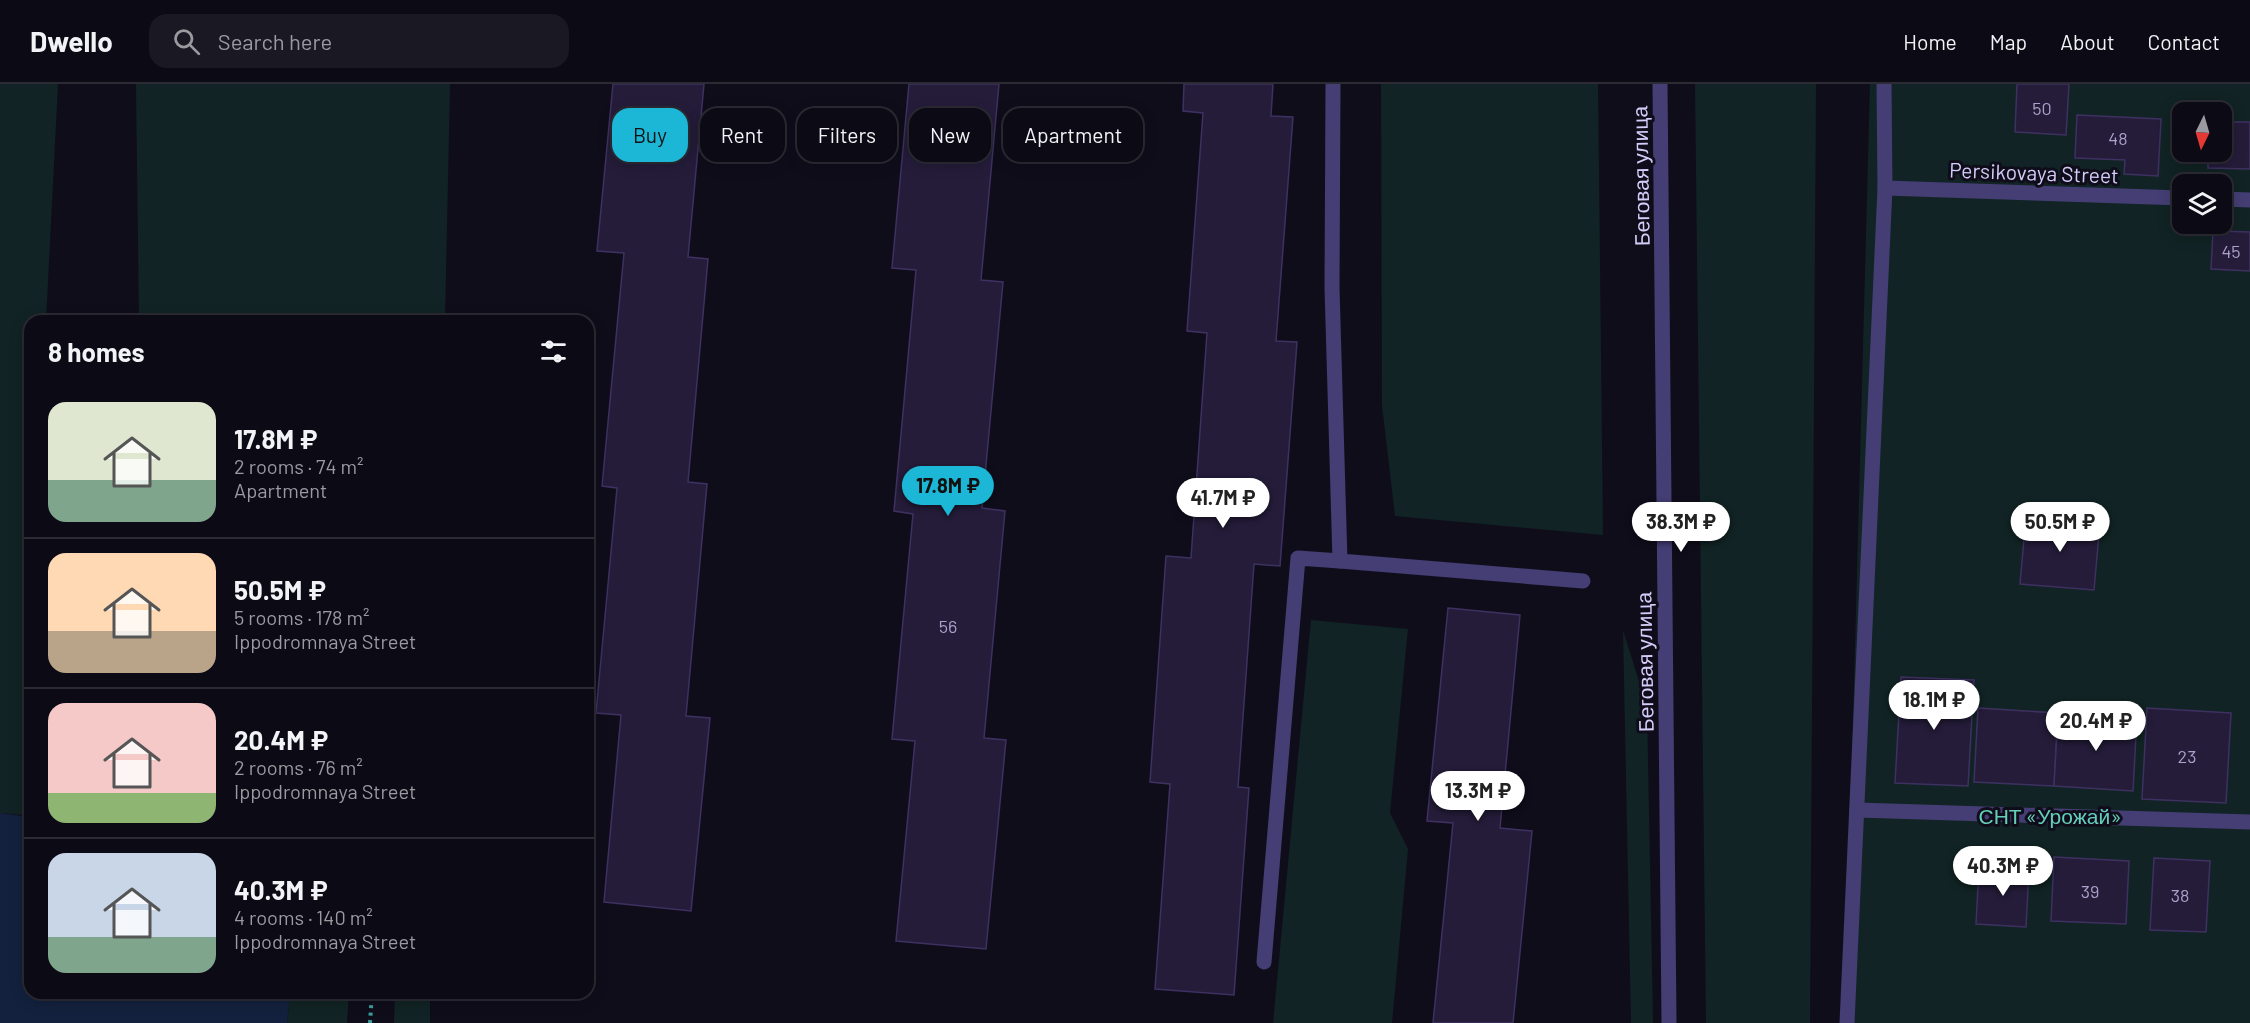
<!DOCTYPE html>
<meta charset="utf-8">
<style>
body{margin:0;font-family:Barlow,sans-serif;background:#1a1822;color:#f1f3f6;height:100vh;display:flex;flex-direction:column;font-size:22px;white-space:nowrap}
*{box-sizing:border-box;margin:0}
p{font-size:20px;color:#9a9aa0}
.icon{flex:none;width:33px;height:33px;fill:none;stroke:currentColor;stroke-width:2;stroke-linecap:round;stroke-linejoin:round}
.map{position:relative;flex:1;overflow:hidden}
.sheet{position:absolute;left:24px;top:231px;width:570px;height:684px;display:flex;flex-direction:column;background:#0c0a14;border-radius:18px;box-shadow:0 3px 15px #0003,0 0 0 2px #2c2b34}
.sheet>*{flex:none}
.banner{position:absolute;left:612px;top:24px;width:570px;height:54px;display:flex;gap:12px}
.needle{width:39px;rotate:185deg}
.fabs{position:absolute;left:2172px;top:18px;display:grid;gap:12px}
.fabs a{display:grid;place-items:center;width:60px;height:60px;border-radius:12px;background:#0c0a14;box-shadow:0 3px 15px #0003,0 0 0 2px #2c2b34;font-size:30px}
.price{position:absolute;translate:-50% -51px;padding:0 14px;border-radius:21px;background:#fff;color:#222;font-size:20px;line-height:39px;filter:drop-shadow(0 2px 3px #0008)}
.price::after{content:'';position:absolute;left:50%;top:36px;width:18px;height:14px;margin-left:-9px;background:inherit;clip-path:polygon(0 0,100% 0,50% 100%)}
.price.current{background:#1cb6d6;color:#111}
ul{padding:0;list-style:none}
li{display:flex;align-items:center;gap:18px;height:150px;padding:0 24px}
li+li{border-top:2px solid #2c2b34}
li span{display:grid;place-items:center;flex:none;width:168px;height:120px;border-radius:18px;color:#555}
li>.icon{margin-inline-start:auto}
span .icon{width:72px;height:72px;fill:#fffc;stroke-width:1}
li b{font-size:26px}
h2{display:flex;justify-content:space-between;align-items:center;height:72px;padding:0 24px;font-size:26px}
.chip{padding:0 21px;border-radius:18px;background:#0c0a14;box-shadow:0 3px 15px #0003,0 0 0 2px #2c2b34;font-size:21px;line-height:54px}
.chip.current{background:#1cb6d6;color:#111}
header{display:flex;align-items:center;gap:36px;box-sizing:border-box;height:84px;padding:0 30px;background:#0c0a14;border-bottom:2px solid #2c2b34}
header strong{font-size:28px}
nav{display:flex;gap:33px;margin-inline-start:auto;font-size:21px}
.search{width:420px;height:54px;background:#1a1822;display:flex;align-items:center;gap:15px;box-sizing:border-box;padding:0 21px;border-radius:18px;color:#9a9aa0;font-size:22px}
.map>svg:first-child{display:block}
.green{fill:#112324;fill-rule:evenodd}
.water{fill:#13213e}
.building{fill:#241c39;stroke:#3e3162;stroke-width:1.5}
.lines{fill:none;stroke-linecap:round;stroke-linejoin:round}
.path{stroke:#3b9e9f;stroke-width:4;stroke-dasharray:3 4.5;stroke-linecap:butt}
.service{stroke:#443e74;stroke-width:15}
.minor{stroke:#443e74;stroke-width:15}
.tertiary{stroke:#443e74;stroke-width:15}
.labels{text-anchor:middle;dominant-baseline:central;stroke-width:6;stroke-linejoin:round;paint-order:stroke}
.number-label{font-size:18px;fill:#a9a1c9}
.street-label{font-size:21px;fill:#d5cdf9;stroke:#100d1b}
.park-label{font-size:21px;fill:#64cebb;stroke:#100d1b}
</style>
<header>
<strong>Dwello</strong>
<div class="search"><svg class="icon" aria-label="search" viewBox="0 0 24 24"><circle cx="10" cy="10" r="6"/><path d="M15 15l6 6"/></svg>Search here</div>
<nav><a>Home</a><a>Map</a><a>About</a><a>Contact</a></nav>
</header>
<div class="map">
<svg width="2250" height="939" viewBox="0 0 2250 939">
<rect width="100%" height="100%" fill="#100d1b"/>
<g class="green">
<path d="M0,0H58L46,237H30V578L23,731L0,729Z"/>
<path d="M136,0H450L445,237H139Z"/>
<path d="M1381,0H1598L1603,451L1395,432L1382,321Z"/>
<path d="M1695,0H1816L1810,939H1706Z"/>
<path d="M1870,0H2250V939H1845ZM2182,28H2222V68H2182ZM2182,100H2222V140H2182Z"/>
<path d="M1311,536L1408,545L1390,729L1408,765L1392,939H1273Z"/>
<path d="M1623,546L1647,623L1653,939H1631Z"/>
<path d="M290,909H349L347,939H287Z"/>
<path d="M395,909H430V939H394Z"/>
</g>
<path class="water" d="M0,729L30,733V909H290L287,939H0Z"/>
<g class="building">
<path d="M613,0H704L688,173L708,175L688,398L707,400L686,632L710,634L691,827L604,818L621,631L596,629L617,404L602,402L624,169L597,167Z"/>
<path d="M909,0H999L981,196L1003,198L982,424L1005,427L984,654L1006,656L986,865L896,857L915,657L892,655L913,430L894,427L916,186L892,184Z"/>
<path d="M1184,0H1273L1271,32L1293,33L1276,257L1297,258L1280,482L1254,480L1238,703L1249,704L1234,911L1155,905L1170,700L1150,698L1166,472L1191,474L1207,249L1187,247L1203,29L1183,27Z"/>
<path d="M2017,0H2069L2066,51L2015,48Z"/>
<path d="M2077,31L2161,35L2158,92L2124,90L2125,76L2075,74Z"/>
<path d="M2222,38H2250V85L2208,84V68H2222Z"/>
<path d="M2213,147L2250,148V187L2211,185Z"/>
<path d="M2026,432L2100,439L2094,506L2020,500Z"/>
<path d="M1448,524L1520,531L1500,744L1532,747L1513,939H1433L1453,739L1427,737Z"/>
<path d="M1901,593L1974,596L1968,702L1895,699Z"/>
<path d="M1978,624L2058,629L2054,702L1974,698Z"/>
<path d="M2147,624L2231,629L2226,719L2142,715Z"/>
<path d="M2058,629L2137,633L2133,707L2054,702Z"/>
<path d="M2054,773L2129,777L2126,840L2051,837Z"/>
<path d="M2154,774L2210,777L2206,848L2150,846Z"/>
<path d="M1979,784L2029,786L2026,843L1976,840Z"/>
</g>
<g class="lines">
<path class="path" d="M370,939L372,909"/>
<g class="service">
<path d="M1333,0L1332,204L1340,477L1583,497"/>
<path d="M1264,878L1298,474L1340,477"/>
</g>
<g class="minor">
<path d="M1885,104L2182,114"/>
<path d="M2222,115L2250,116"/>
<path d="M1857,726L2250,738"/>
<path d="M1847,939L1885,104L1884,0"/>
</g>
<path class="tertiary" d="M1660,0L1669,939"/>
</g>
<g class="labels">
<g class="number-label">
<text x="2042" y="24">50</text>
<text x="2118" y="54">48</text>
<text x="2231" y="167">45</text>
<text x="948" y="542">56</text>
<text x="2187" y="672">23</text>
<text x="2090" y="807">39</text>
<text x="2180" y="811">38</text>
</g>
<g class="street-label">
<text transform="translate(2034 88) rotate(2)">Persikovaya Street</text>
<text transform="translate(1640 92) rotate(-91)">Беговая улица</text>
<text transform="translate(1644 578) rotate(-91)">Беговая улица</text>
</g>
<g class="park-label">
<text x="2050" y="731">СНТ «Урожай»</text>
</g>
</g>
</svg>
<div class="fabs">
<a><svg class="needle" viewBox="-14 -14 28 28"><path d="M0-13l5 13h-10z" fill="#e53935"/><path d="M0 13l5-13h-10z" fill="#9a9aa0"/></svg></a>
<a><svg class="icon" aria-label="layers" viewBox="0 0 24 24"><path d="M12 4l9 5-9 5-9-5zM3 14l9 5 9-5"/></svg></a>
</div>
<b class="price current" style="left:948px;top:433px">17.8M ₽</b>
<b class="price" style="left:1223px;top:445px">41.7M ₽</b>
<b class="price" style="left:1681px;top:469px">38.3M ₽</b>
<b class="price" style="left:2060px;top:469px">50.5M ₽</b>
<b class="price" style="left:1934px;top:647px">18.1M ₽</b>
<b class="price" style="left:2096px;top:668px">20.4M ₽</b>
<b class="price" style="left:1478px;top:738px">13.3M ₽</b>
<b class="price" style="left:2003px;top:813px">40.3M ₽</b>
<div class="banner">
<a class="chip current">Buy</a>
<a class="chip">Rent</a>
<a class="chip">Filters</a>
<a class="chip">New</a>
<a class="chip">Apartment</a>
</div>
<section class="sheet">
<h2>8 homes<svg class="icon" aria-label="filters" viewBox="0 0 24 24"><path d="M4 7h16M4 17h16"/><circle cx="9" cy="7" r="2"/><circle cx="15" cy="17" r="2"/></svg></h2>
<ul>
<li><span style="background:linear-gradient(#dfe7d0 65%,#7fa58c 0)"><svg class="icon" aria-label="home" viewBox="0 0 24 24"><path d="M3 11l9-7 9 7M6 9v11h12V9"/></svg></span><div><b>17.8M ₽</b><p>2 rooms · 74 m²</p><p>Apartment</p></div></li>
<li><span style="background:linear-gradient(#ffd9b3 65%,#b9a48a 0)"><svg class="icon" aria-label="home" viewBox="0 0 24 24"><path d="M3 11l9-7 9 7M6 9v11h12V9"/></svg></span><div><b>50.5M ₽</b><p>5 rooms · 178 m²</p><p>Ippodromnaya Street</p></div></li>
<li><span style="background:linear-gradient(#f6c9c9 75%,#8fb573 0)"><svg class="icon" aria-label="home" viewBox="0 0 24 24"><path d="M3 11l9-7 9 7M6 9v11h12V9"/></svg></span><div><b>20.4M ₽</b><p>2 rooms · 76 m²</p><p>Ippodromnaya Street</p></div></li>
<li><span style="background:linear-gradient(#c9d6e8 70%,#7fa58c 0)"><svg class="icon" aria-label="home" viewBox="0 0 24 24"><path d="M3 11l9-7 9 7M6 9v11h12V9"/></svg></span><div><b>40.3M ₽</b><p>4 rooms · 140 m²</p><p>Ippodromnaya Street</p></div></li>
</ul>
</section>
</div>
